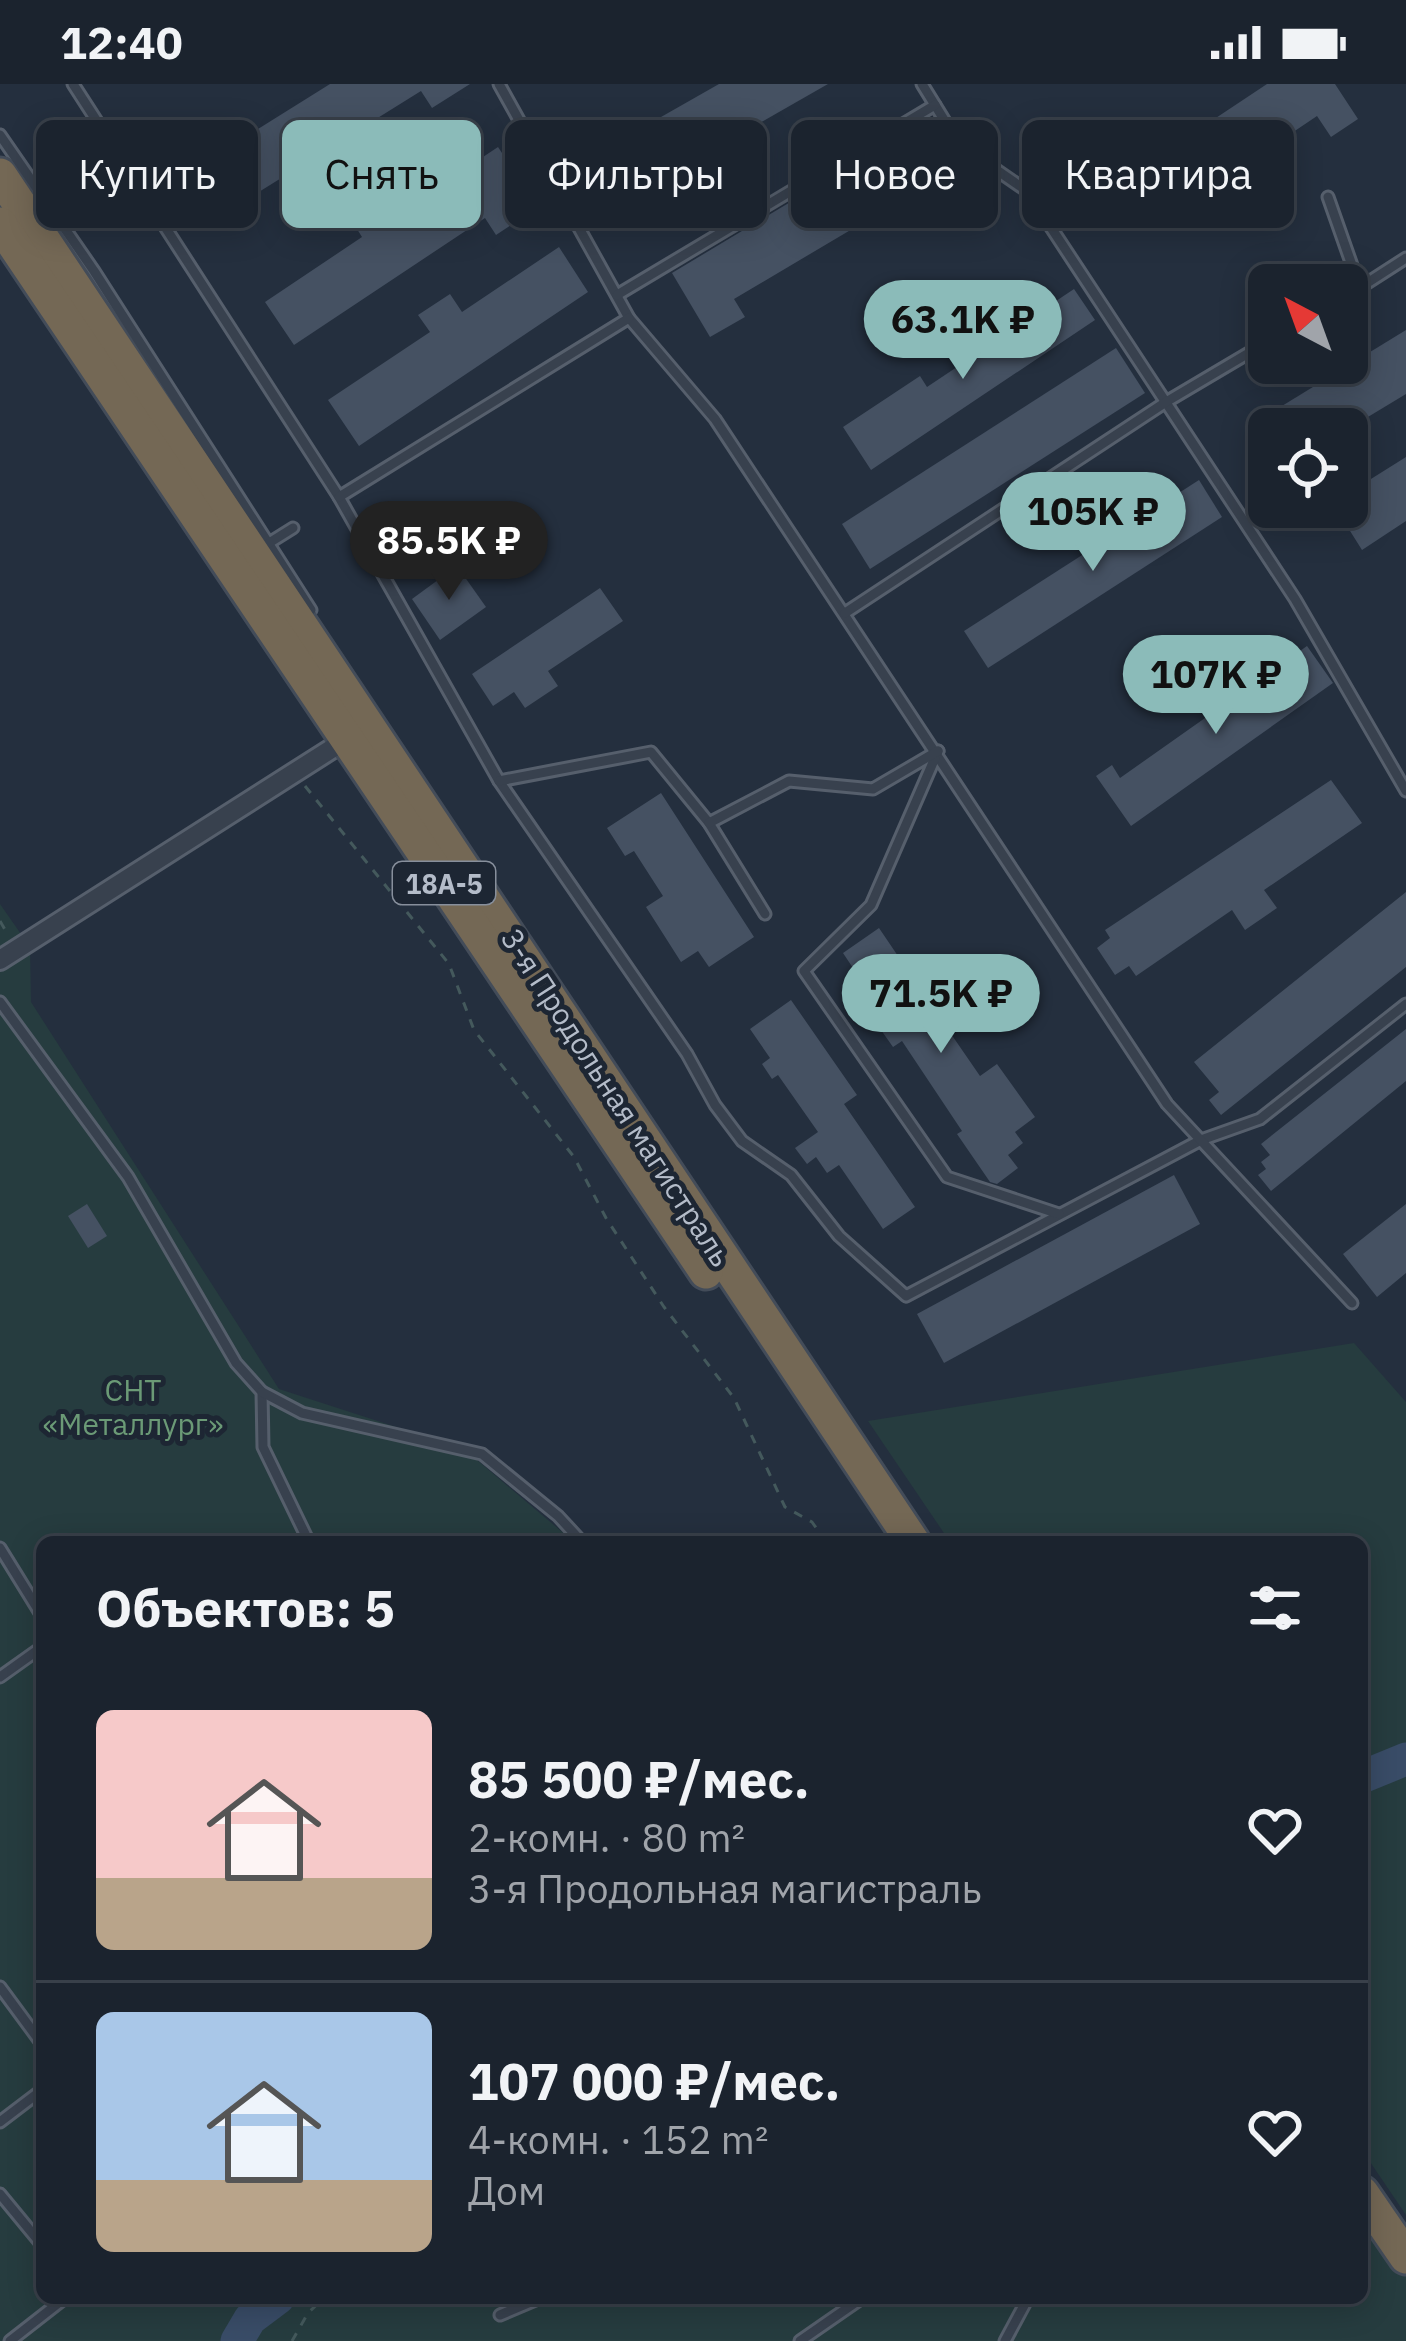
<!DOCTYPE html>
<html lang="ru">
<meta charset="utf-8">
<style>
body{margin:0;font-family:"IBM Plex Sans",sans-serif;background:#282f3a;color:#f1f3f6;height:100vh;display:flex;flex-direction:column;font-size:45px;white-space:nowrap}
*{box-sizing:border-box;margin:0}
p{font-size:39px;color:#a0a4aa}
.icon{flex:none;width:66px;height:66px;fill:none;stroke:currentColor;stroke-width:2;stroke-linecap:round;stroke-linejoin:round}
.map{position:relative;flex:1;overflow:hidden}
.drawer{position:absolute;left:36px;top:1452px;width:1332px;height:768px;display:flex;flex-direction:column;background:#1b232e;border-radius:18px;box-shadow:0 6px 30px #0003,0 0 0 3px #39404a}
.drawer>*{flex:none}
.banner{position:absolute;left:36px;top:36px;width:1335px;height:108px;display:flex;gap:24px}
.needle{width:78px;rotate:319deg}
.controls{position:absolute;left:1248px;top:180px;display:grid;gap:24px}
.controls a{display:grid;place-items:center;width:120px;height:120px;border-radius:18px;background:#1b232e;box-shadow:0 6px 30px #0003,0 0 0 3px #39404a;font-size:60px}
.price{position:absolute;translate:-50% -102px;padding:0 27px;border-radius:42px;background:#8bbbb9;color:#111;font-size:39px;line-height:78px;filter:drop-shadow(0 3px 6px #0008)}
.price::after{content:'';position:absolute;left:50%;top:72px;width:36px;height:27px;margin-left:-18px;background:inherit;clip-path:polygon(0 0,100% 0,50% 100%)}
.price.on{background:#222;color:#fff}
ul{padding:0;list-style:none}
li{display:flex;align-items:center;gap:36px;height:300px;padding:0 60px}
li+li{border-top:3px solid #39404a}
li span{display:grid;place-items:center;flex:none;width:336px;height:240px;border-radius:18px;color:#555}
li>.icon{margin-inline-start:auto}
span .icon{width:144px;height:144px;fill:#fffc;stroke-width:1}
li b{font-size:51px}
h2{display:flex;justify-content:space-between;align-items:center;height:144px;padding:0 60px;font-size:51px}
.tag{padding:0 42px;border-radius:18px;background:#1b232e;box-shadow:0 6px 30px #0003,0 0 0 3px #39404a;font-size:42px;line-height:108px}
.tag.on{background:#8bbbb9;color:#111}
.status{display:flex;justify-content:space-between;align-items:center;height:84px;padding:0 60px;background:#1b232e;direction:ltr}
.status svg{height:33px;fill:currentColor}
.map>svg:first-child{display:block}
.green{fill:#263c3f}
.lines{fill:none;stroke-linecap:round;stroke-linejoin:round}
.river{stroke:#394c67;stroke-width:33}
.building{fill:#455162}
.lane-casing{stroke:#565f6c;stroke-width:15}
.street-casing{stroke:#565f6c;stroke-width:24}
.highway-casing{stroke:#434c59;stroke-width:39}
.path{stroke:#44595c;stroke-width:3;stroke-dasharray:9 9;stroke-linecap:butt}
.lane{stroke:#38414e;stroke-width:9}
.street{stroke:#38414e;stroke-width:18}
.highway{stroke:#746855;stroke-width:33}
.labels{text-anchor:middle;dominant-baseline:central;stroke-width:10;stroke-linejoin:round;paint-order:stroke}
.shield{fill:#1d2633;stroke:#878f9c;stroke-width:3}
.shield-label{font-size:27px;font-weight:bold;fill:#b4bcc9}
.street-label{font-size:30px;fill:#b4bcc9;stroke:#1d2633}
.park-label{font-size:30px;fill:#6b9a76;stroke:#1d2633}
</style>
<div class="status"><b>12:40</b><svg viewBox="0 0 49 12"><path d="M0 12V9h3v3zM5 12V6h3v6zM10 12V3h3v9zM15 12V0h3v12zM26 1h20v11H26zM47 4h2v5h-2z"/></svg></div>
<div class="map">
<svg width="1406" height="2257" viewBox="0 0 1406 2257">
<rect width="100%" height="100%" fill="#242f3e"/>
<g class="green">
<path d="M0,820L30,863L31,918L279,1305L464,1365L574,1458H42V2214H1362V2128L1406,2152V2257H0Z"/>
<path d="M1354,1259L1406,1318V2131L1362,2066V1458H950L868,1337Z"/>
</g>
<g class="lines">
<g class="river">
<path d="M1362,1693L1406,1675"/>
<path d="M237,2257L250,2235L278,2214"/>
</g>
</g>
<g class="building">
<path d="M330,0H470L432,24L421,7L214,136L186,90Z"/>
<path d="M719,0H828L655,99L667,120L631,141L615,113L626,106L603,66Z"/>
<path d="M1267,0H1335L1358,35L1331,53L1317,32L1271,63L1284,82L1239,112L1223,88L1146,140L1118,99Z"/>
<path d="M907,48L935,96L734,215L745,233L710,253L672,189Z"/>
<path d="M498,63L538,123L496,151L485,134L294,261L265,218L362,153L350,134L370,121L382,140Z"/>
<path d="M559,163L588,208L359,362L328,316L430,248L418,231L450,210L462,228Z"/>
<path d="M1074,205L1095,236L871,386L843,343L920,292L927,303Z"/>
<path d="M1406,246V310L1348,345H1289L1277,325Z"/>
<path d="M1116,264L1145,309L870,485L842,440Z"/>
<path d="M1406,373V437L1362,466L1335,423H1347V410Z"/>
<path d="M1199,396L1222,433L988,584L964,547Z"/>
<path d="M457,482L486,523L440,556L412,515Z"/>
<path d="M600,504L623,537L548,587L558,602L525,624L514,608L493,622L472,590Z"/>
<path d="M1307,562L1333,599L1131,742L1096,692L1112,681L1120,694Z"/>
<path d="M1331,696L1362,739L1264,806L1277,824L1245,846L1232,826L1136,892L1129,882L1115,891L1097,864L1110,854L1105,846Z"/>
<path d="M661,709L754,853L709,883L698,867L681,878L646,823L663,812L634,767L625,772L607,744Z"/>
<path d="M1406,808V883L1221,1031L1209,1016L1219,1008L1194,978Z"/>
<path d="M879,844L936,928L949,919L962,937L949,947L980,992L997,980L1035,1033L1015,1048L1023,1059L1008,1071L1018,1084L997,1100L990,1098L957,1050L962,1047L902,957L893,963L850,902L861,896L843,869Z"/>
<path d="M791,916L857,1011L844,1020L915,1123L883,1145L839,1081L827,1089L816,1073L807,1080L795,1064L818,1048L778,991L772,995L762,980L770,974L750,945Z"/>
<path d="M1406,945V997L1271,1107L1258,1091L1266,1085L1261,1078L1270,1071L1261,1060Z"/>
<path d="M1174,1091L1200,1140L944,1279L917,1230Z"/>
<path d="M87,1120L107,1152L88,1164L68,1132Z"/>
<path d="M1406,1120V1189L1377,1213L1343,1170Z"/>
</g>
<g class="lines">
<defs>
<g id="lane">
<path d="M73,0L339,413L499,697L687,970L715,1021L742,1057L791,1091L839,1152L906,1212L1201,1056L1260,1035L1406,920"/>
<path d="M499,0L629,234L715,335L1167,1020L1352,1219"/>
<path d="M922,0L959,60L1027,107L1295,515L1406,707"/>
<path d="M0,51L94,187L311,526"/>
<path d="M1328,113L1360,204"/>
<path d="M617,211L935,21"/>
<path d="M1347,212L1406,174"/>
<path d="M339,413L629,234"/>
<path d="M269,459L293,444"/>
<path d="M845,529L1166,318L1269,257"/>
<path d="M938,667L871,821L804,887L947,1093L1059,1130"/>
<path d="M499,697L651,668L709,739L765,830"/>
<path d="M709,739L789,697L873,705L938,667"/>
<path d="M0,918L128,1093L236,1279L262,1308L263,1363L309,1458"/>
<path d="M262,1308L302,1329L482,1370L558,1432L582,1458"/>
<path d="M0,1464L42,1532"/>
<path d="M0,1593L42,1563"/>
<path d="M0,1903L42,1960"/>
<path d="M0,2038L42,2006"/>
<path d="M0,2110L42,2161"/>
<path d="M500,2231L540,2214"/>
<path d="M10,2257L65,2214"/>
<path d="M800,2257L862,2214"/>
<path d="M1005,2257L1027,2216"/>
</g>
<path id="street" d="M0,876L347,655"/>
<g id="highway">
<path d="M0,91L913,1458"/>
<path d="M0,140L706,1188"/>
<path d="M1362,2109L1406,2173"/>
</g>
</defs>
<use href="#lane" class="lane-casing"/>
<use href="#street" class="street-casing"/>
<use href="#highway" class="highway-casing"/>
<g class="path">
<path d="M305,702L449,880L474,946L574,1073L606,1134L664,1223L734,1314L785,1423L812,1438L826,1458"/>
<path d="M0,837L8,851"/>
<path d="M292,2257L308,2229L324,2214"/>
</g>
<use href="#lane" class="lane"/>
<use href="#street" class="street"/>
<use href="#highway" class="highway"/>
</g>
<g class="labels">
<rect class="shield" x="393" y="778" width="102" height="42" rx="9"/>
<g class="shield-label">
<text x="444" y="799">18А-5</text>
</g>
<g class="street-label">
<text transform="translate(617 1013) rotate(57)">3-я Продольная магистраль</text>
</g>
<g class="park-label">
<text x="133" y="1305">СНТ<tspan x="133" dy="34">«Металлург»</tspan></text>
</g>
</g>
</svg>
<div class="controls">
<a><svg class="needle" viewBox="-14 -14 28 28"><path d="M0-13l5 13h-10z" fill="#e53935"/><path d="M0 13l5-13h-10z" fill="#a0a4aa"/></svg></a>
<a><svg class="icon" aria-label="locate" viewBox="0 0 24 24"><circle cx="12" cy="12" r="6"/><path d="M12 2v4M12 18v4M2 12h4M18 12h4"/></svg></a>
</div>
<b class="price" style="left:963px;top:298px">63.1K ₽</b>
<b class="price" style="left:1093px;top:490px">105K ₽</b>
<b class="price on" style="left:449px;top:519px">85.5K ₽</b>
<b class="price" style="left:1216px;top:653px">107K ₽</b>
<b class="price" style="left:941px;top:972px">71.5K ₽</b>
<div class="banner">
<a class="tag">Купить</a>
<a class="tag on">Снять</a>
<a class="tag">Фильтры</a>
<a class="tag">Новое</a>
<a class="tag">Квартира</a>
</div>
<section class="drawer">
<h2>Объектов: 5<svg class="icon" aria-label="filters" viewBox="0 0 24 24"><path d="M4 7h16M4 17h16"/><circle cx="9" cy="7" r="2"/><circle cx="15" cy="17" r="2"/></svg></h2>
<ul>
<li><span style="background:linear-gradient(#f6c9c9 70%,#b9a48a 0)"><svg class="icon" aria-label="home" viewBox="0 0 24 24"><path d="M3 11l9-7 9 7M6 9v11h12V9"/></svg></span><div><b>85 500 ₽/мес.</b><p>2-комн. · 80 m²</p><p>3-я Продольная магистраль</p></div><svg class="icon" aria-label="heart" viewBox="0 0 24 24"><path d="M12 20l-8-8c-3-5 5-10 8-4 3-6 11-1 8 4z"/></svg></li>
<li><span style="background:linear-gradient(#a9c7e8 70%,#b9a48a 0)"><svg class="icon" aria-label="home" viewBox="0 0 24 24"><path d="M3 11l9-7 9 7M6 9v11h12V9"/></svg></span><div><b>107 000 ₽/мес.</b><p>4-комн. · 152 m²</p><p>Дом</p></div><svg class="icon" aria-label="heart" viewBox="0 0 24 24"><path d="M12 20l-8-8c-3-5 5-10 8-4 3-6 11-1 8 4z"/></svg></li>
</ul>
</section>
</div>
